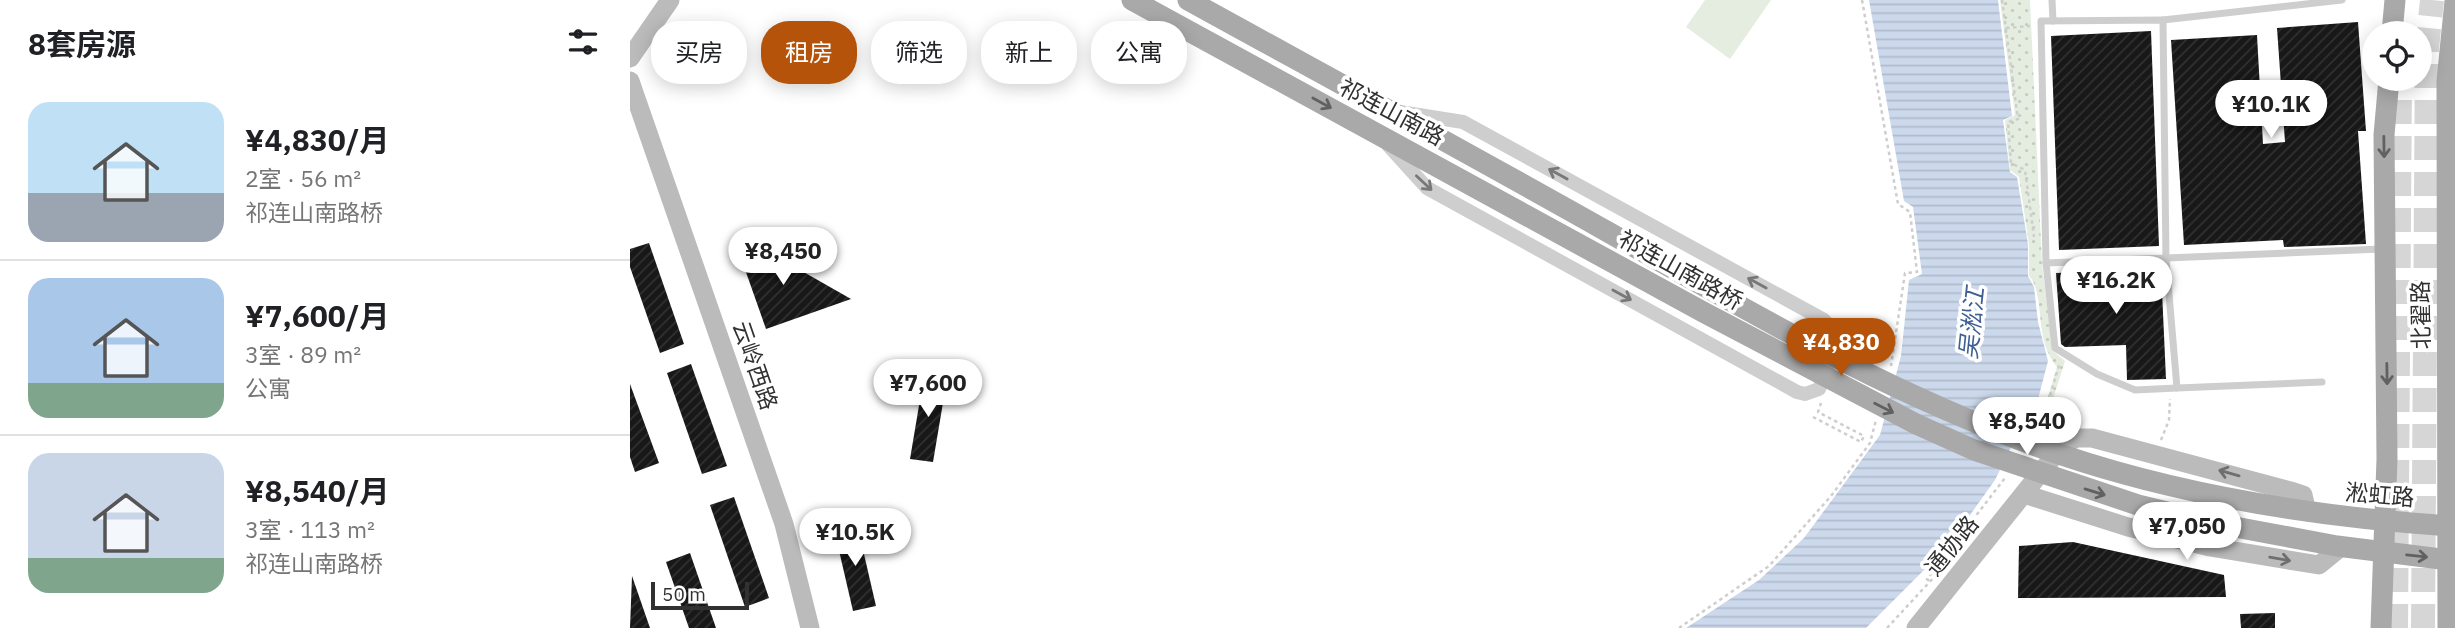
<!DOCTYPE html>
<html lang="zh">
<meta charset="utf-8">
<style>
body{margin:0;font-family:"IBM Plex Sans","Noto Sans SC",sans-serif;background:#f2f2f2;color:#202124;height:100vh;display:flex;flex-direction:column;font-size:26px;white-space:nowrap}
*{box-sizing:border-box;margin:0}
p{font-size:23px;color:#757577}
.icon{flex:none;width:38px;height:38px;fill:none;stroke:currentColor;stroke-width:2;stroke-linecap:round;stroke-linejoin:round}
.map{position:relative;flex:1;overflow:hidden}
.panel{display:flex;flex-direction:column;background:#fff;width:630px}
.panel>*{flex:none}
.hud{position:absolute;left:21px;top:21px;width:665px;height:63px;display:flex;gap:14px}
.fabs{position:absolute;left:1732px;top:21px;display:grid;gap:14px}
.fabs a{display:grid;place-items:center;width:70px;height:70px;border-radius:50%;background:#fff;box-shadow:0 4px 18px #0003;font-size:35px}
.scale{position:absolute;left:21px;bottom:18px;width:98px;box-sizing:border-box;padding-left:7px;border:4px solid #313131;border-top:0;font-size:19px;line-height:24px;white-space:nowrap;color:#313131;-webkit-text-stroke:5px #fff;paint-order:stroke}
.price{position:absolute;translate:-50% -60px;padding:0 16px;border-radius:24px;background:#fff;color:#222;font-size:23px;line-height:46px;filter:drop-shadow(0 2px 4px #0008)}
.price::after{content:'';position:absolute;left:50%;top:42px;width:21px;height:16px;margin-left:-10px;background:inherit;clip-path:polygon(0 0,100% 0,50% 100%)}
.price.selected{background:#b45309;color:#fff}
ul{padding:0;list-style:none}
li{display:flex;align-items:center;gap:21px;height:175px;padding:0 28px}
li+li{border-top:2px solid #e0e0e0}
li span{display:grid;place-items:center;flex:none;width:196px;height:140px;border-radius:21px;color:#555}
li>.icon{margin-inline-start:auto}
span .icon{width:84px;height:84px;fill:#fffc;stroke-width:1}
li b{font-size:30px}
h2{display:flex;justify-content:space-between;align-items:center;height:84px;padding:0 28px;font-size:30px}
.pill{padding:0 24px;border-radius:28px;background:#fff;box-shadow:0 4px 18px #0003;font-size:24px;line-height:63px}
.pill.selected{background:#b45309;color:#fff}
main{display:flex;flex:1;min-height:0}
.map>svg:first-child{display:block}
.park{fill:url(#park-dots)}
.garden{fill:#e4eddf}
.water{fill:url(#water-rules)}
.building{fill:url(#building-hatch)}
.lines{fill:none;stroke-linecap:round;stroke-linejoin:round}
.highway-tunnel{stroke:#d6d6d6;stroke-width:24;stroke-dasharray:24 12;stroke-linecap:butt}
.path{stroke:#cecece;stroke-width:2.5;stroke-dasharray:3.5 3.5;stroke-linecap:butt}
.lane{stroke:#cecece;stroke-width:7}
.street{stroke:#cecece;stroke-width:14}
.secondary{stroke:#bbb;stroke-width:19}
.primary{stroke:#a9a9a9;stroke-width:21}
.oneway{stroke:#616161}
.oneway2{stroke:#787878}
.oneway3{stroke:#6f6f6f}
.labels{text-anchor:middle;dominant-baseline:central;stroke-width:7;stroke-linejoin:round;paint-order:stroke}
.street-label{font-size:23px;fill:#313131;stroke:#fff}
.water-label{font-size:24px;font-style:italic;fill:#3f6192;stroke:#fff}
</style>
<main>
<section class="panel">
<h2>8套房源<svg class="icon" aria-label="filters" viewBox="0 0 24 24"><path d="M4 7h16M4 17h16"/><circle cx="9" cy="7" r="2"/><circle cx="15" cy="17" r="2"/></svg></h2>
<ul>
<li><span style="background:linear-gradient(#bfe0f5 65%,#9aa5b1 0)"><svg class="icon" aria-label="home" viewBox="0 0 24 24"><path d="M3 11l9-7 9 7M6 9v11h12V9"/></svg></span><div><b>¥4,830/月</b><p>2室 · 56 m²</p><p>祁连山南路桥</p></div></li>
<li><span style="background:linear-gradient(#a9c7e8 75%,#7fa58c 0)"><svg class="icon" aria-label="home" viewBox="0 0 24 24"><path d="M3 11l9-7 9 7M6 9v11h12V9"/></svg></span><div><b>¥7,600/月</b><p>3室 · 89 m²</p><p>公寓</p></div></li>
<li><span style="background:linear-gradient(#c9d6e8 75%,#7fa58c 0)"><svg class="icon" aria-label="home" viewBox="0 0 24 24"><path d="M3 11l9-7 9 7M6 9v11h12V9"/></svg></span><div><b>¥8,540/月</b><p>3室 · 113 m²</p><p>祁连山南路桥</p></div></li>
</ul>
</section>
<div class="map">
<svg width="1825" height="628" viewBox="0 0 1825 628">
<defs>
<pattern id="park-dots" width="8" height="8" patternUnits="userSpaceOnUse" patternTransform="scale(1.75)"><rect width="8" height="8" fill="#e4eddf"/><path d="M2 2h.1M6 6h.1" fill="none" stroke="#c4ccc0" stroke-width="1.8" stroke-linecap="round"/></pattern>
<pattern id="water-rules" width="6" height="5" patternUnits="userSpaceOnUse" patternTransform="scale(1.75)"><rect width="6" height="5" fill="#ccd9ec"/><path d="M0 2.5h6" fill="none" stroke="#b0bbcb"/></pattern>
<pattern id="building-hatch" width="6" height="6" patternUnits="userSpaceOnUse" patternTransform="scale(1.75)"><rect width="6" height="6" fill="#181818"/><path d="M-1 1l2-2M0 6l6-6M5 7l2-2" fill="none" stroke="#313131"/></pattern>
</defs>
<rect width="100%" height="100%" fill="#fff"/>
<path class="park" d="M1370,0H1400L1412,264L1423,351L1435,361L1418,415L1413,413L1427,367C1403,339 1416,295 1399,276V244L1389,177L1380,170L1375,120L1385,115Z"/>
<path class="garden" d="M1075,0H1141L1100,59L1056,27Z"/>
<path class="water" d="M1239,0H1368L1382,116L1373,120L1380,172L1387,177L1398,244V276L1404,287L1408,322L1418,361L1406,407L1395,418L1365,480L1335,522L1295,569L1236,628H1056L1129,580L1174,538L1250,435L1271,356L1279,280L1292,274L1283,207L1274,201Z"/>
<g class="building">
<path d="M1728,22L1736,131H1728L1736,244L1654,247L1653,240L1554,245L1541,40L1627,35L1633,144L1655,142L1647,28Z"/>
<path d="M1521,31L1529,246L1429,250L1421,36Z"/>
<path d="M114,238L221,299L136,329L105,241Z"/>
<path d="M19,243L54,344L30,353L0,267V249Z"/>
<path d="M1531,269L1536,379L1497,380L1496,345L1435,347L1431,344L1426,273Z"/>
<path d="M61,364L97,466L72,474L37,373Z"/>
<path d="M294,376L317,379L303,462L280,459Z"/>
<path d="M0,384L29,463L5,472L0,457Z"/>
<path d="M104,497L139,598L115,607L80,505Z"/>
<path d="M227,524L246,606L223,611L204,529Z"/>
<path d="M1443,542L1594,575L1596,597L1388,598L1389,546Z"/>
<path d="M60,553L86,628H59L36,562Z"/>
<path d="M2,576L20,628H0Z"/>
<path d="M1645,613V628H1611L1610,614Z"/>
</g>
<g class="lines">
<g class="highway-tunnel">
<path d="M1766,628L1770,79"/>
<path d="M1793,628L1797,49L1802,0"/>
</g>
<g class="path">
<path d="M1232,0L1268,204L1280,212L1287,272L1275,273L1261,366"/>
<path d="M1372,0L1388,119L1378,122L1381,163L1395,170L1404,237"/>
<path d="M1376,28L1400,26"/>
<path d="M1183,417L1231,442L1234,436L1188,412L1191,403"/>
<path d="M1410,429L1430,362"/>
<path d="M1531,440L1539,420L1540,399"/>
<path d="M1299,581L1297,579L1375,478"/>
<path d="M1049,628L1139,566L1201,496L1240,443L1246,420"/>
<path d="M1257,628L1306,575"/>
</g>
<g class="lane">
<path d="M1422,0L1423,21"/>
<path d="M1533,20L1712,0"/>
<path d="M1416,263L1425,348L1467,374L1505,390L1547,388"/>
<path d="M1692,382L1547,388L1536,259L1533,20L1411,21L1416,263L1751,249"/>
</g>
<path class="street" d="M758,145L797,188L1167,392L1175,394L1189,389C1197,372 1211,333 1194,320L833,122L770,112"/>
<g class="secondary">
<path d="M0,58L40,0"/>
<path d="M0,81L154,524L180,628"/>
<path d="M1394,494L1498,527L1580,547L1689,565L1711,547"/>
<path d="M1286,628L1432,446L1446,438H1462L1664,492L1673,495L1677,512"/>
</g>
<g class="primary">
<path d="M502,0L1075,313L1286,424L1344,450L1508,505L1578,522L1707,546L1819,560"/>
<path d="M558,0C698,77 838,153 978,232C1125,315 1271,401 1432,455C1557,497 1688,517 1820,526"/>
<path d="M1762,33L1765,0"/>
<path d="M1751,628L1757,459L1754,135L1759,79"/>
<path d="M1818,628L1817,81L1825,1"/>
</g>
</g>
<defs><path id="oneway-shaft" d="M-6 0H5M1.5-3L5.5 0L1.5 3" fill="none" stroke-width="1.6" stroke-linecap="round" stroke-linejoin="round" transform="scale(1.75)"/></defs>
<g class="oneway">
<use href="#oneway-shaft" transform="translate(692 103) rotate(29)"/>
<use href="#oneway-shaft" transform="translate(1754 147) rotate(89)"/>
<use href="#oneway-shaft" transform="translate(1757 374) rotate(89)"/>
<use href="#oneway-shaft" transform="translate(1254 408) rotate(27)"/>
<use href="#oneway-shaft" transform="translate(1465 492) rotate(17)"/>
<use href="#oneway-shaft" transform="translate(1787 556) rotate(6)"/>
</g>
<g class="oneway2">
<use href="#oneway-shaft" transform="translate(928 174) rotate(-151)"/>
<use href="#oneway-shaft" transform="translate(794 183) rotate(43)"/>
<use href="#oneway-shaft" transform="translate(1127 283) rotate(-151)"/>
<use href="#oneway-shaft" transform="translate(992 295) rotate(29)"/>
</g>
<g class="oneway3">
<use href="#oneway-shaft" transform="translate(1599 473) rotate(-164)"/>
<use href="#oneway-shaft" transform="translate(1650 559) rotate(10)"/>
</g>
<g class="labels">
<g class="street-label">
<text transform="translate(762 111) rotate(28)">祁连山南路</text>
<text transform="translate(1051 269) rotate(29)">祁连山南路桥</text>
<text transform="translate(1790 315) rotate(-91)">北翟路</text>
<text transform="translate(126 365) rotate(71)">云岭西路</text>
<text transform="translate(1750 494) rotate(5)">淞虹路</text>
<text transform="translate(1321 545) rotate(-51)">通协路</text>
</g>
<g class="water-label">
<text transform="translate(1341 323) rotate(-84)">吴淞江</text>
</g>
</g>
</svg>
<div class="fabs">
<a><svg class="icon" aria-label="locate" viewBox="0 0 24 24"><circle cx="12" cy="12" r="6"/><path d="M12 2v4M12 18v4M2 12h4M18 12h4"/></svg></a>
</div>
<div class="scale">50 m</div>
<b class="price" style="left:1641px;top:140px">¥10.1K</b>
<b class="price" style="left:153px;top:287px">¥8,450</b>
<b class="price" style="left:1486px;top:316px">¥16.2K</b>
<b class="price selected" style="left:1211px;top:378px">¥4,830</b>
<b class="price" style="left:298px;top:419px">¥7,600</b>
<b class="price" style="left:1397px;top:457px">¥8,540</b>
<b class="price" style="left:1557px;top:562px">¥7,050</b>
<b class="price" style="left:225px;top:568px">¥10.5K</b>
<div class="hud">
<a class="pill">买房</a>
<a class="pill selected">租房</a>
<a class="pill">筛选</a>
<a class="pill">新上</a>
<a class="pill">公寓</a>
</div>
</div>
</main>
